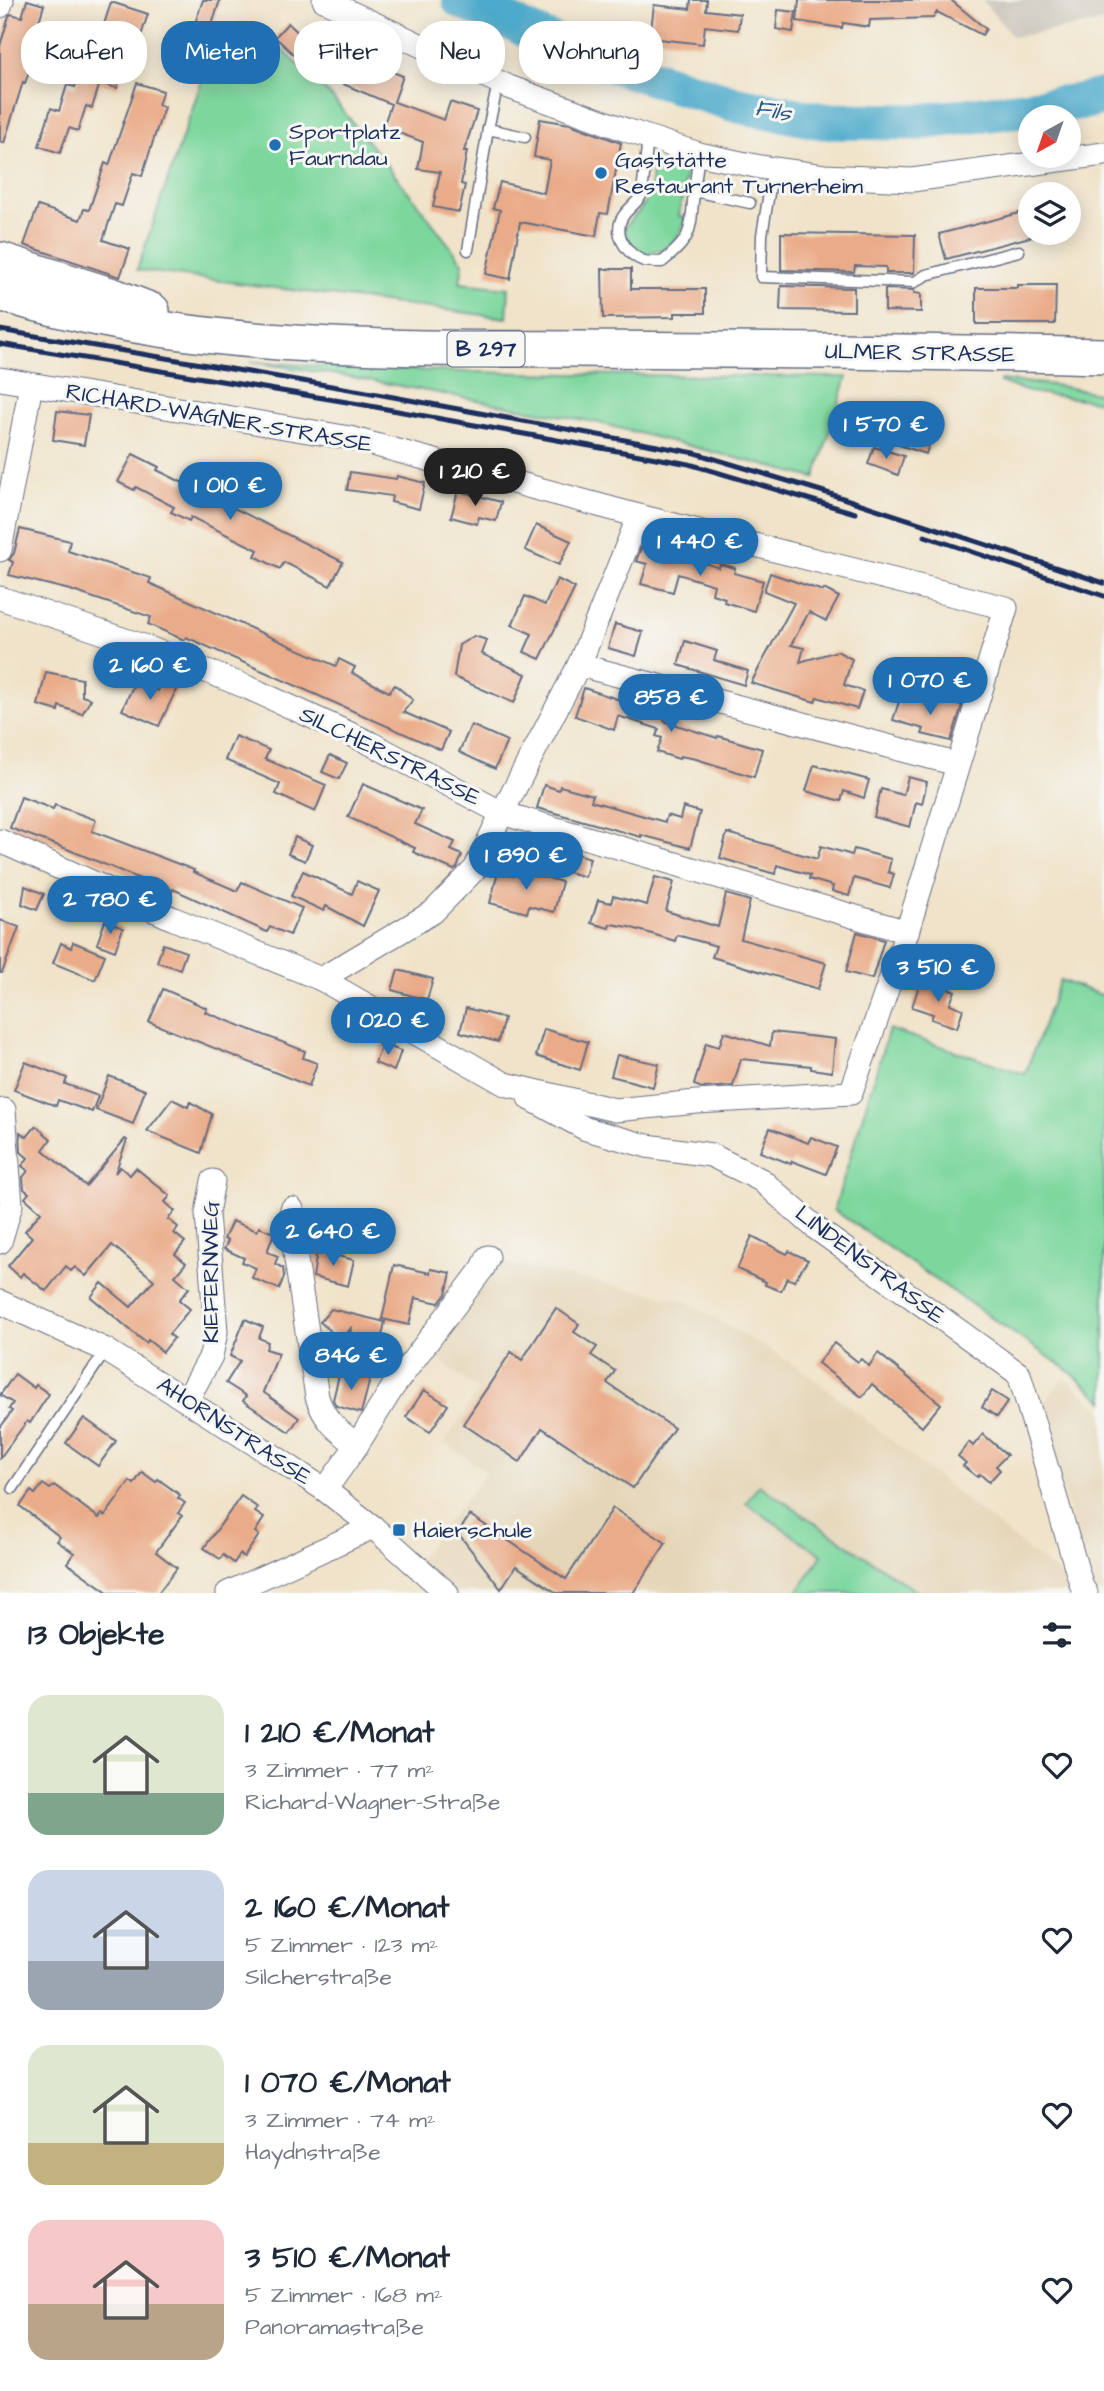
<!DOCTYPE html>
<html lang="de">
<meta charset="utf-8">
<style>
body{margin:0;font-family:"Architects Daughter",sans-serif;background:#f6f6f7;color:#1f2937;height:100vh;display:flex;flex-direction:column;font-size:26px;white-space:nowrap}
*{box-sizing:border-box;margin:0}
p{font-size:23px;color:#747a83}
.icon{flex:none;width:38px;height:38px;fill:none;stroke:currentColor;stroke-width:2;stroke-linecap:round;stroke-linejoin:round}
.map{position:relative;height:1593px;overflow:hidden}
.side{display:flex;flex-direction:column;background:#fff;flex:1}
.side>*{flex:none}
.top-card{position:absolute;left:21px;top:21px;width:700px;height:63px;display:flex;gap:14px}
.needle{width:46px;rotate:220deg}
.controls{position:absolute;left:1018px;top:105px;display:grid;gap:14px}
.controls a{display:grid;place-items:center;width:63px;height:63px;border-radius:50%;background:#fff;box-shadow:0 4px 18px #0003;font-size:35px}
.price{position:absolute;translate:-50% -60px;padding:0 16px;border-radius:24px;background:#1f6fb2;color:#fff;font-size:23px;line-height:46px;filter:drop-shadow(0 2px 4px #0008)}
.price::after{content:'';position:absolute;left:50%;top:42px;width:21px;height:16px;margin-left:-10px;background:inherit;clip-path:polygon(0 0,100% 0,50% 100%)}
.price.active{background:#222;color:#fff}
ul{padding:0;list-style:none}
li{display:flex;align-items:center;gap:21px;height:175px;padding:0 28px}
li span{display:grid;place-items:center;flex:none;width:196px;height:140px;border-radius:21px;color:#555}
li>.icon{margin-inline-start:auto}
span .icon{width:84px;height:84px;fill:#fffc;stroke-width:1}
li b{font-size:30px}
h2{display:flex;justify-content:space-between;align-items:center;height:84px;padding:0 28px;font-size:30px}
.tag{padding:0 24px;border-radius:28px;background:#fff;box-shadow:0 4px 18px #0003;font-size:24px;line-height:63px}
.tag.active{background:#1f6fb2;color:#fff}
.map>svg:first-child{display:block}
.built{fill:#e5d6b8}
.industrial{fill:#c9c3b8}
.green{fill:#7dd79d;stroke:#4c837e;stroke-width:2}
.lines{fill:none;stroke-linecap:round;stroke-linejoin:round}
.river{stroke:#4daacb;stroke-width:37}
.building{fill:#eaab88}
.lane-casing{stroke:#666e83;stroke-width:13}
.street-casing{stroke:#666e83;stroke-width:25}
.primary-casing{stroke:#666e83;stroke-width:38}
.lane{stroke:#fff;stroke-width:10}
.street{stroke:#fff;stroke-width:23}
.primary{stroke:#fff;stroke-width:35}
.rail{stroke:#1b2f5e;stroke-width:5}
.poi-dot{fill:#1f6fb2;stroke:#f6f6f2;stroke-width:2.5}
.labels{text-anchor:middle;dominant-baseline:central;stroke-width:6;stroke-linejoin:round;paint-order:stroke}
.shield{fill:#f6f6f2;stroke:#5d6b8a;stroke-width:2}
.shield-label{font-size:21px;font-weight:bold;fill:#1b2f5e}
.poi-label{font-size:23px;fill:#1b2f5e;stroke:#f6f6f2;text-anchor:start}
.street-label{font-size:23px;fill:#1b2f5e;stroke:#f6f6f2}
.water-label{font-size:24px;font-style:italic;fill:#2c5a84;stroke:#f6f6f2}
</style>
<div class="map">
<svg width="1104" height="1593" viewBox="0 0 1104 1593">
<rect width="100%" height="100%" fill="#f6f6f2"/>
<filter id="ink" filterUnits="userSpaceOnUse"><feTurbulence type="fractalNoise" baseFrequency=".0143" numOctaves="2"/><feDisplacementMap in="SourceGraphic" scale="14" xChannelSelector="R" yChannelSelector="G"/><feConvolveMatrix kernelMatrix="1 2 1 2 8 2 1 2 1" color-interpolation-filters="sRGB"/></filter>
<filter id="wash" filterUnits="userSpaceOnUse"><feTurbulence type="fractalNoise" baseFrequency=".00686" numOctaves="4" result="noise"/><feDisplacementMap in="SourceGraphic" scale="28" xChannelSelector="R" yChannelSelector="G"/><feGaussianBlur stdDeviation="1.57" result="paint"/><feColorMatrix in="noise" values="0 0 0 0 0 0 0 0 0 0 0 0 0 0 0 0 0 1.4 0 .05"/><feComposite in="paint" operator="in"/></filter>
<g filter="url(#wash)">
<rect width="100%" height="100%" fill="#f0e3c9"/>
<g class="built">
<path d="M491,1260L687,1301L806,1372L1082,1593H452L417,1561L487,1472L444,1443L479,1390L424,1349Z"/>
<path d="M1064,1377L1104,1412V1593H1096L1092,1589L1040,1408Z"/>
</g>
<path class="industrial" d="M982,0H1104V22L1013,37Z"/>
<g class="green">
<path d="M269,37L331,96L410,194L463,263L460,283L509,288L507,318L137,270L214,45Z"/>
<path d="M653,162L687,166L679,216L686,218C678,243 670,250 644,254C607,226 633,225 646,201C652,191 651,173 653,162Z"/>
<path d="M251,362C449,375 648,375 847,377L815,478L595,422L346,376Z"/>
<path d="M1000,380L1053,385L1104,394V402L1029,392L1000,382Z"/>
<path d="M1060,980L1104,996V1401L1069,1371L834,1210L889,1029L1025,1074Z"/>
<path d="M759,1485L919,1593H797L822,1555L746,1503Z"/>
</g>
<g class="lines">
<path class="river" d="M460,0L588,57L738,105L823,121L920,122L1085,101L1104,96"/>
</g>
<g id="blocks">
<g class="building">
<path d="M27,0L44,5L26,64L31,66L25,83L23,82L4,143L0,142V46L9,16L11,14L22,17Z"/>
<path d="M203,0H220L203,53L187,47L193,29L201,31L194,26Z"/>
<path d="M691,0H707L706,10L740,14L738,30L705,26L703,44L650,38L654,5L690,9Z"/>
<path d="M799,0H951L986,29L982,35L937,12L933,18L870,20L869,27L843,23L842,28L797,21Z"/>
<path d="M111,2L148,14L140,39L133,37L117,88L100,83L92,108L86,106L78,131L69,128L60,153L39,146L51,108L59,111L67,85L75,87L82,64L91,66Z"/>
<path d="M778,10L796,12L793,32L776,29Z"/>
<path d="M288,23L337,69L324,83L275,37Z"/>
<path d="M354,57L403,76L394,102L444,120L450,102L477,111L464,151H467L461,184L465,185L459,212L433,207L440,172L418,169L423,142L383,127L391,104L343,84Z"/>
<path d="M137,83L163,91L158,105L164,107L142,176L133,173L122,206L115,204L103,240L130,249L120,277L24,245L38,206L80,220L84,209L89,210L105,163L109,165Z"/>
<path d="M540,119L570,124L621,143L608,214L600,213L596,236L520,222L510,279L486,274L500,210L493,208L500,182L544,193L550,160L534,157Z"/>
<path d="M1027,211L1031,233H1034V236L946,259L939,234Z"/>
<path d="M781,233L915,235L914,273H886V267L855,266L854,272L781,270Z"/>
<path d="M602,269H631V289H705V313H675V317L603,318Z"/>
<path d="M1018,285H1056L1055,324H976V288H1018Z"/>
<path d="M781,286L854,288V311L780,310Z"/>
<path d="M885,289L914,290V293L921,294V312L885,311Z"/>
<path d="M57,411L89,415L84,445L53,440Z"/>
<path d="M909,417L935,425L926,454L899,445Z"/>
<path d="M874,447L904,456L898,475L868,464Z"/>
<path d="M133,454L159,467L157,470L343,562L330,586L284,562L280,569L255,556L258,550L191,517L189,521L171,512L174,507L136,487L134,490L118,482Z"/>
<path d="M350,472L396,479L397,476L425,483L419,509L391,502L392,496L347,490Z"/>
<path d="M458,491L501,502L496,521L479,517L477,524L451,517Z"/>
<path d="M536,525L571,541L559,565L525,550Z"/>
<path d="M20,529L70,541L68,551L151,578L149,583L336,666L339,659L355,667L352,673L389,692L395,685L413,700L403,712L449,732L441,750L186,637L184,640L148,624L151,617L70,590L9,575L13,562L9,560L14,553Z"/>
<path d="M641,548L682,559L683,555L719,568L720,564L735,568L734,573L763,581L754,611L724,602L725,598L712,594L714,585L678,574L673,592L641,584L647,564L636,561Z"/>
<path d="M770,573L823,591L824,589L839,597L826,621L809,612L791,645L804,648L800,662L837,651L852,659L844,685L863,691L857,709L817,697L815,702L751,683L794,603L764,591Z"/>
<path d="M557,579L575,588L540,659L524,652L532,634L512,625L525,596L545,605Z"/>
<path d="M615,624L643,632L636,656L608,648Z"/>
<path d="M474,636L487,640L482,654L526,674L514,703L454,677L459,645Z"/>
<path d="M685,641L717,651L714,660L748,671L744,685L678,665Z"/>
<path d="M46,672L82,679V696L91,699L82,714L59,706L58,711L38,705Z"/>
<path d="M163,679L178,686L159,726L122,710L135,682L158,691Z"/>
<path d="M584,688L623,701L624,698L641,703L640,707L666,715L664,721L717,738L718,736L762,749L754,777L696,759L680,756L679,759L657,752L662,738L656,736L659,729L618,716L614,730L575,716Z"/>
<path d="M901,696L933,705L935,698L962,705L951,741L922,734L924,729L893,720Z"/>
<path d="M471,725L507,741L495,769L459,752Z"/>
<path d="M235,736L269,750L265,759L326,785L315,812L276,794L280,784L225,760Z"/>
<path d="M330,755L347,763L339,779L322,772Z"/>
<path d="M814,765L869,780L864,798L844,791L841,801L806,791Z"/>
<path d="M908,777L927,782L922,804L916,802L910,827L874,817L881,789L903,795Z"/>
<path d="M363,784L422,810L415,824L455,842L451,850L462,855L457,868L454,870L413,852L415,848L348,817Z"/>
<path d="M544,785L559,790L560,786L593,795L591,801L665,822L667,815L680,819L683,807L700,812L690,848L641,835V837L537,808Z"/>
<path d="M21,797L53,809L55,805L96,820L92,831L194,870L193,872L237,891L242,882L302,908L290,935L270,927L267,932L173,889L170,895L152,887L153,884L67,849L10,828Z"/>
<path d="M727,833L817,859L821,846L852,855L854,849L891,859L888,872L894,874L890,888L854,878L849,896L832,891L833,886L809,879L810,875L777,865L775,874L720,858Z"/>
<path d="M295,837L312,845L305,861L288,854Z"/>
<path d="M561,849L590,858L585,877L555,868Z"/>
<path d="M515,869L562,882L554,912L529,906L527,913L490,903L498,872L513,876Z"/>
<path d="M303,871L352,894L357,881L379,891L363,926L326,906L324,911L291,896Z"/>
<path d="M655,877L674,882L666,911L718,927L726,894L750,901L741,939L826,963L818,989L712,957L716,946L677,935L675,941L629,927L610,924L609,928L591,923L598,900L611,903L613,896L647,905Z"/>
<path d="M25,886L44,894L37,910L22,904Z"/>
<path d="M0,920L19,927L2,973H0Z"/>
<path d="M105,921L123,928L115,951L97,944Z"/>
<path d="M857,932L884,940L872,979L846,972Z"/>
<path d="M73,942L105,955L95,980L53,963L61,943L71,948Z"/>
<path d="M163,944L186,952L180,969L157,962Z"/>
<path d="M398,970L433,979L427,1000L392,990Z"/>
<path d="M921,980L955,991L950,1004L963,1009L957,1028L931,1019L933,1014L912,1007Z"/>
<path d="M163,989L207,1008L205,1012L305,1051L303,1058L317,1063L309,1086L149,1022Z"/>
<path d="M466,1008L504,1018L498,1042L460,1032Z"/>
<path d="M544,1029L588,1042L580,1070L536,1056Z"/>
<path d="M724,1032L770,1046L772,1032L835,1039L832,1072L811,1069V1066L741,1059L733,1086L702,1088L694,1085L706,1043L719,1047Z"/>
<path d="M382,1044L401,1051L394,1071L375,1063Z"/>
<path d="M617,1055L659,1064L653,1087L611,1076Z"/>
<path d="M25,1062L67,1078L65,1084L98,1096L92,1112L58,1100L56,1106L14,1090Z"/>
<path d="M109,1076L145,1090L133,1124L96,1110Z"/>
<path d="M172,1099L188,1107L190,1102L212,1114L201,1153L147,1131Z"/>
<path d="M36,1126L51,1139L43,1150L86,1186L125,1139L127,1140L115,1173L120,1167L130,1175L136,1168L170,1196L165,1202L175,1211L168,1219L178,1227L174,1233L185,1242L175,1254L186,1263L175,1276L189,1288L179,1300L190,1309L169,1334L174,1338L163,1352L148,1340L146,1343L91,1297L102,1283L131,1307L154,1280L112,1245L86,1276L75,1267L71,1271L66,1266L46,1291L23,1273L20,1277L8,1266L32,1237L25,1231L41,1212L25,1198L29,1193L24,1189L23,1177L28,1171L22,1166L28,1158L21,1152L20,1132L27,1137Z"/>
<path d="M770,1128L808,1143L811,1137L837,1147L826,1174L792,1161L791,1164L760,1152Z"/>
<path d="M232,1221L257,1231L259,1227L274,1233L267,1252L278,1256L275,1264L283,1268L284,1277L279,1289L252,1278L256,1268L242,1262L244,1258L224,1249L228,1241L224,1239Z"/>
<path d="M752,1236L787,1254L789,1251L808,1260L794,1281L787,1278L781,1291L765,1285L766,1282L737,1269Z"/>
<path d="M317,1251L354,1260L348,1286L313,1277Z"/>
<path d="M394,1265L430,1273L431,1269L451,1273L446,1294L439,1303L415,1298L409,1325L382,1319Z"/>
<path d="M556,1308L579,1324L574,1332L597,1347L591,1355L615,1371L607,1383L674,1428L633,1488L542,1428L520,1462L463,1424L511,1352L522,1360Z"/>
<path d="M331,1309L385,1322L379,1350L348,1343L352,1326L342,1341L320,1322Z"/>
<path d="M245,1319L263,1327L259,1338L268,1342L266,1349L279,1353L263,1392L299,1418L289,1432L243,1401L246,1396L226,1383L240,1361L230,1356Z"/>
<path d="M834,1343L858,1362L861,1359L869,1366L878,1353L941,1404L922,1427L872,1384L862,1397L818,1363Z"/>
<path d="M340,1371L370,1379L361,1413L336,1406L333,1400Z"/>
<path d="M15,1374L34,1388L36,1385L49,1394L30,1423L27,1421L0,1458V1428L12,1411L9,1409L13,1403L0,1395Z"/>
<path d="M424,1390L448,1405L430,1432L406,1417Z"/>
<path d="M992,1391L1008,1401L997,1417L982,1407Z"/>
<path d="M84,1418L116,1441L98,1466L66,1443Z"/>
<path d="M983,1434L1007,1455L996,1466L1000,1470L989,1482L980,1474L977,1477L963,1466L966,1463L958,1456L969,1442L973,1446Z"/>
<path d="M142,1472L156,1482L158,1479L180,1495L178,1498L185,1503L178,1513L182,1516L156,1552L177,1568L158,1593H109L67,1563L74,1553L57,1541L60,1537L20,1506L31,1491L35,1494L43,1484L50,1489L54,1485L99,1518L102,1514L105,1516L130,1481L134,1484Z"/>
<path d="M241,1496L258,1508L255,1512L264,1518L255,1532L259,1535L244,1557L240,1554L234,1563L223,1555L220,1559L204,1548Z"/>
<path d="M613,1508L666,1543L633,1593H557L516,1566L501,1589L458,1533L470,1515L566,1579Z"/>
</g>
</g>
</g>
<g filter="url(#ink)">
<use href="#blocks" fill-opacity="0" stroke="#666e83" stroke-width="2"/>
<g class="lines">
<defs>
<g id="lane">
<path d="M498,83L488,129L525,137"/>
<path d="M648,137L642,194C637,204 625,210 621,220C614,237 629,256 644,261C649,262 656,262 662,262C694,237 690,230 694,191"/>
<path d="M699,154L694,191L750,203"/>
<path d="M773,169L762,235L761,277L915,282L926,275L1019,251"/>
<path d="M468,250L488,129"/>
<path d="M13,1488L106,1350"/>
</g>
<g id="street">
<path d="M324,0L509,87L626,130L699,154L760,167L824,176L912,180L1104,154"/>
<path d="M0,6L2,0"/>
<path d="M0,379L350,438L639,516L1006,608L907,932L851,1093L697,1102L615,1110L505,1084L321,979L174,919L0,841"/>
<path d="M0,550L31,385"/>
<path d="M0,598L149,648L249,688L370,743L502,813L907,932"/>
<path d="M579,665L956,764"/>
<path d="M321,979L433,912L475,869L502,813L579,665L639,516"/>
<path d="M529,1098L586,1129L647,1146L711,1155L761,1180L817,1229L1019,1374L1082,1587L1086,1593"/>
<path d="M292,1209L290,1220L317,1397C324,1420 338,1431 357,1445"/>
<path d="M0,1242L11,1205L4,1110"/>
<path d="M0,1302L106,1350L255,1444L325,1490L373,1527L447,1593"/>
<path d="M187,1400L211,1356L216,1332L207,1213L213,1181"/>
<path d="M325,1490L357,1445L393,1387L483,1268L488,1257"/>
<path d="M228,1593L373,1527"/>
</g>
<g id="primary">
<path d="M0,260L116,297L152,311"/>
<path d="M0,293C186,351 382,348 575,349C751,350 928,351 1104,356"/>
</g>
</defs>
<use href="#lane" class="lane-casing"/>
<use href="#street" class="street-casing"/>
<use href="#primary" class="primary-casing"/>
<use href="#lane" class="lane"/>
<use href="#street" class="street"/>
<use href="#primary" class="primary"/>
<g class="rail">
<path d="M0,330L361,391L695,453L821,491L1104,583"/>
<path d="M0,344L359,404L689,464L855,513"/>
<path d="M925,536L1104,596"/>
</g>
</g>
</g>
<g class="poi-dot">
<circle cx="275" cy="145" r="7"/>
<circle cx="601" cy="173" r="7"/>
<rect x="392" y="1523" width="14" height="14" rx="3.5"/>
</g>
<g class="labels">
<rect class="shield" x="447.5" y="331.5" width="77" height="35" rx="5"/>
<g class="shield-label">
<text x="486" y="349">B 297</text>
</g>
<g class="poi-label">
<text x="289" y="132">Sportplatz<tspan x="289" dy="26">Faurndau</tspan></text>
<text x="615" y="160">Gaststätte<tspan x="615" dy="26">Restaurant Turnerheim</tspan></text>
<text x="413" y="1530">Haierschule</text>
</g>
<g class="street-label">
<text transform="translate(920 353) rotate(1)">ULMER STRASSE</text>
<text transform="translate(219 418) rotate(10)">RICHARD-WAGNER-STRASSE</text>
<text transform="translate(390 756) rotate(26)">SILCHERSTRASSE</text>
<text transform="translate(870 1265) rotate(37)">LINDENSTRASSE</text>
<text transform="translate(211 1272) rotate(-90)">KIEFERNWEG</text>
<text transform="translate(234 1431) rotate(33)">AHORNSTRASSE</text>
</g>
<g class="water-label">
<text transform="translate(773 111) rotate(11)">Fils</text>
</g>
</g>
</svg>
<div class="controls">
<a><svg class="needle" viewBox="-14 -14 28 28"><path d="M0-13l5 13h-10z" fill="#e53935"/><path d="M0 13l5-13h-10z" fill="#747a83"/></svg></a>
<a><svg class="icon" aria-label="layers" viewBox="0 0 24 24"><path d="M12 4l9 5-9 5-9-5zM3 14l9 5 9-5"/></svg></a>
</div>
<b class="price" style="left:886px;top:461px">1 570 €</b>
<b class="price active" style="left:475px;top:508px">1 210 €</b>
<b class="price" style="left:230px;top:522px">1 010 €</b>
<b class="price" style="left:700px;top:578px">1 440 €</b>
<b class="price" style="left:150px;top:702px">2 160 €</b>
<b class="price" style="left:930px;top:717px">1 070 €</b>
<b class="price" style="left:671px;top:734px">858 €</b>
<b class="price" style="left:526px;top:892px">1 890 €</b>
<b class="price" style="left:110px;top:936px">2 780 €</b>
<b class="price" style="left:938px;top:1004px">3 510 €</b>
<b class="price" style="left:388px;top:1057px">1 020 €</b>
<b class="price" style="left:333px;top:1268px">2 640 €</b>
<b class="price" style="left:351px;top:1392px">846 €</b>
<div class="top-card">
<a class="tag">Kaufen</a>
<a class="tag active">Mieten</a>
<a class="tag">Filter</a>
<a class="tag">Neu</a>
<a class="tag">Wohnung</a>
</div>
</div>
<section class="side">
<h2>13 Objekte<svg class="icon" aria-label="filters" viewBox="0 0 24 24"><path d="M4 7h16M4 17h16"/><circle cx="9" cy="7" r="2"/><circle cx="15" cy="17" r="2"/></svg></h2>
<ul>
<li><span style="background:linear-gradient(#dfe7d0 70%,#7fa58c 0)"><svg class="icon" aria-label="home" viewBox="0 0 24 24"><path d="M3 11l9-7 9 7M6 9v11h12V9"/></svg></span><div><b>1 210 €/Monat</b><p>3 Zimmer · 77 m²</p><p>Richard-Wagner-Straße</p></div><svg class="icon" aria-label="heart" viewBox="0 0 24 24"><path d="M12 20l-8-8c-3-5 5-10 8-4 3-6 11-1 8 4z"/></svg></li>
<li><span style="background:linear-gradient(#c9d6e8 65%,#9aa5b1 0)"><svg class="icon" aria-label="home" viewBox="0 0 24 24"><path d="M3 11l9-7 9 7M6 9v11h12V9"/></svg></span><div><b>2 160 €/Monat</b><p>5 Zimmer · 123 m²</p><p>Silcherstraße</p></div><svg class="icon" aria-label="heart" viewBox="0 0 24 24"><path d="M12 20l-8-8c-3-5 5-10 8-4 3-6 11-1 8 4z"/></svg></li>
<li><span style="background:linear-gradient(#dfe7d0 70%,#c2b280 0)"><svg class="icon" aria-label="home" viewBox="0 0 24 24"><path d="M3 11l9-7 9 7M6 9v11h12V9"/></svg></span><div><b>1 070 €/Monat</b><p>3 Zimmer · 74 m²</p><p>Haydnstraße</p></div><svg class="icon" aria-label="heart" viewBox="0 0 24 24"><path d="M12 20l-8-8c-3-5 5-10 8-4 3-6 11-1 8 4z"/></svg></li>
<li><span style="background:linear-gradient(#f6c9c9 60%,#b9a48a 0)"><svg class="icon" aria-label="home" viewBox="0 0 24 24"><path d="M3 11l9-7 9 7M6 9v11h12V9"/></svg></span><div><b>3 510 €/Monat</b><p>5 Zimmer · 168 m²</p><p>Panoramastraße</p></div><svg class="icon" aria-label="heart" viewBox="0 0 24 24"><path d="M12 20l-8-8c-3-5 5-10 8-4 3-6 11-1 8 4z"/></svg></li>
</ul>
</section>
